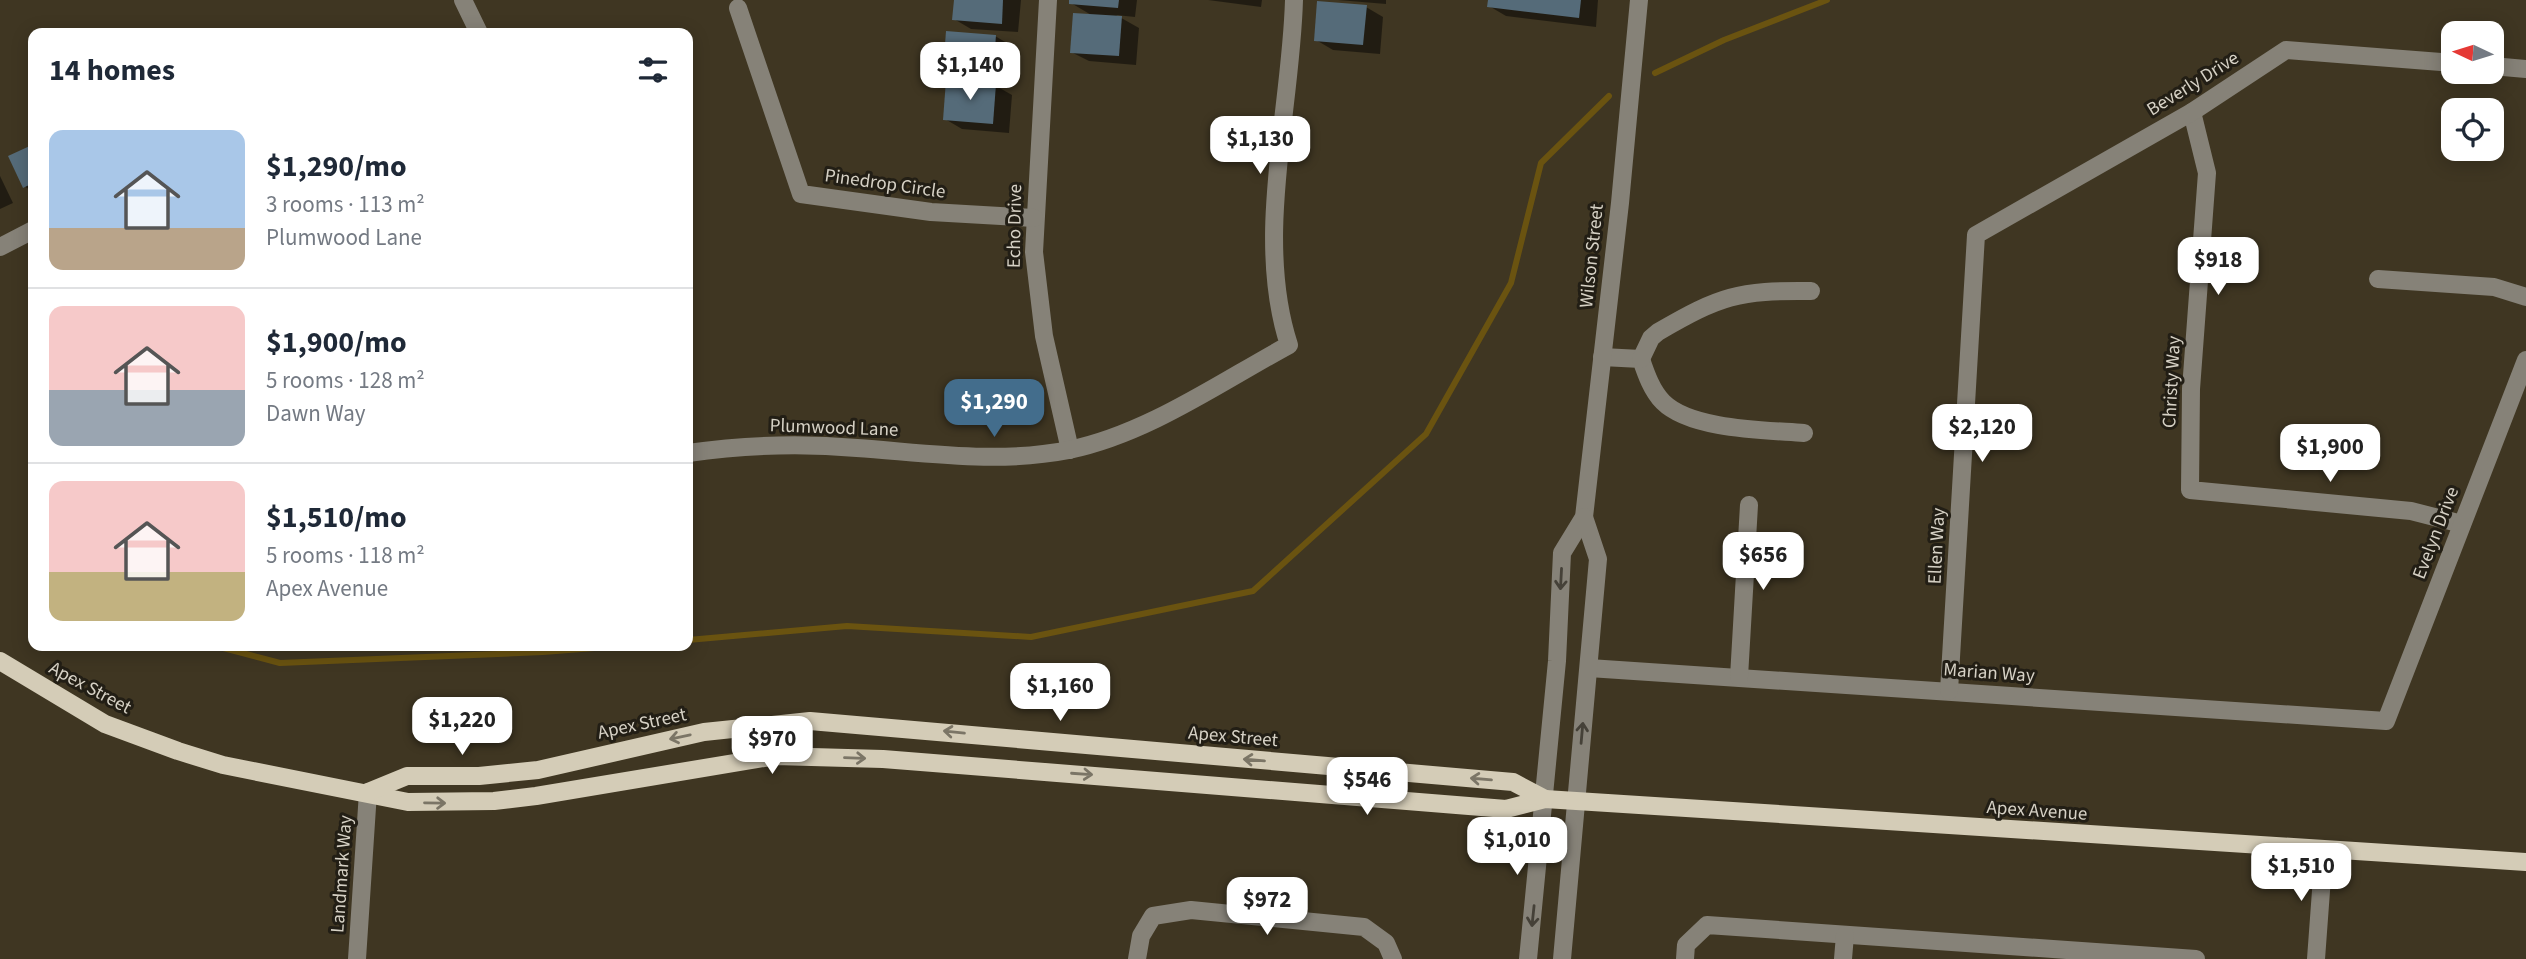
<!DOCTYPE html>
<meta charset="utf-8">
<style>
body{margin:0;font-family:"Source Sans 3",sans-serif;background:#f6f6f7;color:#1f2937;height:100vh;display:flex;flex-direction:column;font-size:26px;white-space:nowrap}
*{box-sizing:border-box;margin:0}
p{font-size:23px;color:#747a83}
.icon{flex:none;width:38px;height:38px;fill:none;stroke:currentColor;stroke-width:2;stroke-linecap:round;stroke-linejoin:round}
.map{position:relative;flex:1;overflow:hidden}
.side{position:absolute;left:28px;top:28px;width:665px;height:623px;display:flex;flex-direction:column;background:#fff;border-radius:14px;box-shadow:0 4px 18px #0003}
.side>*{flex:none}
.needle{width:46px;rotate:274deg}
.buttons{position:absolute;left:2441px;top:21px;display:grid;gap:14px}
.buttons a{display:grid;place-items:center;width:63px;height:63px;border-radius:14px;background:#fff;box-shadow:0 4px 18px #0003;font-size:35px}
.price{position:absolute;translate:-50% -60px;padding:0 16px;border-radius:14px;background:#fff;color:#222;font-size:23px;line-height:46px;filter:drop-shadow(0 2px 4px #0008)}
.price::after{content:'';position:absolute;left:50%;top:42px;width:21px;height:16px;margin-left:-10px;background:inherit;clip-path:polygon(0 0,100% 0,50% 100%)}
.price.active{background:#436d8c;color:#fff}
ul{padding:0;list-style:none}
li{display:flex;align-items:center;gap:21px;height:175px;padding:0 21px}
li+li{border-top:2px solid #e0e1e3}
li span{display:grid;place-items:center;flex:none;width:196px;height:140px;border-radius:14px;color:#555}
li>.icon{margin-inline-start:auto}
span .icon{width:84px;height:84px;fill:#fffc;stroke-width:1}
li b{font-size:30px}
h2{display:flex;justify-content:space-between;align-items:center;height:84px;padding:0 21px;font-size:30px}
.map>svg:first-child{display:block}
.shadow{fill:#0007}
.lines{fill:none;stroke-linecap:round;stroke-linejoin:round}
.stream{stroke:#6a5310;stroke-width:6}
.building{fill:#556b79}
.minor{stroke:#868278;stroke-width:18}
.major{stroke:#d4ccb7;stroke-width:18}
.oneway{stroke:#454138}
.oneway2{stroke:#7b7566}
.labels{text-anchor:middle;dominant-baseline:central;stroke-width:6;stroke-linejoin:round;paint-order:stroke}
.street-label{font-size:19px;fill:#d6d1c5;stroke:#221e15}
</style>
<div class="map">
<svg width="2526" height="959" viewBox="0 0 2526 959">
<rect width="100%" height="100%" fill="#3f3622"/>
<g class="shadow">
<path d="M956,0H1021L1018,32L971,29L954,19Z"/>
<path d="M1071,0H1137L1135,17L1116,15L1139,28L1136,65L1089,61L1071,52L1093,16L1071,3Z"/>
<path d="M1208,0H1262L1261,7Z"/>
<path d="M1338,0H1386V4Z"/>
<path d="M1489,0H1598L1596,27L1506,16L1489,6Z"/>
<path d="M1366,7L1383,17L1380,54L1333,50L1316,40Z"/>
<path d="M995,36L1012,46L1009,84L989,82L1012,95L1009,133L962,129L945,119L969,83L945,70Z"/>
<path d="M32,147H33V192L24,186L10,157Z"/>
<path d="M0,176L13,203L0,209Z"/>
</g>
<g class="lines">
<g class="stream">
<path d="M1655,73L1724,40L1827,0"/>
<path d="M31,556L33,558"/>
<path d="M688,640L847,626L1031,637L1253,591L1426,434L1511,283L1541,163L1609,96"/>
<path d="M216,646L280,663L543,652L620,646"/>
</g>
</g>
<g class="building">
<path d="M954,0H1003L1002,24L952,20Z"/>
<path d="M1069,0H1119L1118,8L1069,4Z"/>
<path d="M1488,0H1581L1579,18L1487,7Z"/>
<path d="M1317,1L1367,5L1363,45L1314,41Z"/>
<path d="M1073,13L1122,16L1119,56L1070,53Z"/>
<path d="M946,31L996,35L993,75L943,71Z"/>
<path d="M946,80L996,84L993,124L943,120Z"/>
<path d="M32,145L33,183L23,188L8,156Z"/>
</g>
<g class="lines">
<g class="minor">
<path d="M463,0L479,33"/>
<path d="M1048,0L1034,252L1044,336L1070,450"/>
<path d="M738,8L801,194L931,212L1034,218"/>
<path d="M2492,66L2526,69"/>
<path d="M2192,112L2207,173L2191,389L2190,490L2411,511L2462,524"/>
<path d="M0,247L33,230"/>
<path d="M2378,279L2494,287L2526,297"/>
<path d="M1602,357L1641,359C1646,374 1652,391 1663,402C1691,430 1766,430 1804,433"/>
<path d="M1641,359L1651,338L1658,332C1720,296 1738,290 1811,291"/>
<path d="M688,453C744,445 800,443 857,448C928,453 998,464 1069,450C1147,434 1219,383 1289,345C1254,238 1291,111 1294,0"/>
<path d="M1589,668L2386,721L2526,360"/>
<path d="M1739,677L1749,505"/>
<path d="M1949,691L1976,235L2192,112L2286,50L2454,63"/>
<path d="M357,959L368,792"/>
<path d="M1137,959L1141,936L1153,916L1191,910L1364,927L1386,943L1393,959"/>
<path d="M1528,959L1557,661L1562,553L1584,517L1620,203L1639,0"/>
<path d="M1562,959L1598,559L1584,517"/>
<path d="M1685,959L1686,945L1707,925L2196,959"/>
<path d="M1843,959L1845,935"/>
<path d="M2316,959L2324,850"/>
</g>
<g class="major">
<path d="M0,661L105,724L178,751L223,765L408,802L494,801L536,796L776,756L883,759L1506,809L1545,799L2526,862"/>
<path d="M368,792L407,776H479L538,770L704,732L810,721L1513,782L1545,799"/>
</g>
</g>
<defs><path id="oneway-shaft" d="M-6 0H5M1.5-3L5.5 0L1.5 3" fill="none" stroke-width="1.6" stroke-linecap="round" stroke-linejoin="round" transform="scale(1.75)"/></defs>
<g class="oneway">
<use href="#oneway-shaft" transform="translate(1561 579) rotate(93)"/>
<use href="#oneway-shaft" transform="translate(1582 733) rotate(-85)"/>
<use href="#oneway-shaft" transform="translate(1533 916) rotate(96)"/>
</g>
<g class="oneway2">
<use href="#oneway-shaft" transform="translate(954 732) rotate(-174)"/>
<use href="#oneway-shaft" transform="translate(680 737) rotate(168)"/>
<use href="#oneway-shaft" transform="translate(855 758) rotate(2)"/>
<use href="#oneway-shaft" transform="translate(1254 760) rotate(-175)"/>
<use href="#oneway-shaft" transform="translate(1082 774) rotate(4)"/>
<use href="#oneway-shaft" transform="translate(1481 779) rotate(-175)"/>
<use href="#oneway-shaft" transform="translate(435 803) rotate(1)"/>
</g>
<g class="labels">
<g class="street-label">
<text transform="translate(2193 84) rotate(-32)">Beverly Drive</text>
<text transform="translate(885 184) rotate(8)">Pinedrop Circle</text>
<text transform="translate(1015 226) rotate(-89)">Echo Drive</text>
<text transform="translate(1592 256) rotate(-84)">Wilson Street</text>
<text transform="translate(2172 382) rotate(-87)">Christy Way</text>
<text transform="translate(834 428) rotate(2)">Plumwood Lane</text>
<text transform="translate(2436 533) rotate(-69)">Evelyn Drive</text>
<text transform="translate(1937 546) rotate(-87)">Ellen Way</text>
<text transform="translate(1989 673) rotate(4)">Marian Way</text>
<text transform="translate(90 688) rotate(28)">Apex Street</text>
<text transform="translate(642 724) rotate(-12)">Apex Street</text>
<text transform="translate(1233 737) rotate(5)">Apex Street</text>
<text transform="translate(2037 811) rotate(4)">Apex Avenue</text>
<text transform="translate(342 874) rotate(-86)">Landmark Way</text>
</g>
</g>
</svg>
<div class="buttons">
<a><svg class="needle" viewBox="-14 -14 28 28"><path d="M0-13l5 13h-10z" fill="#e53935"/><path d="M0 13l5-13h-10z" fill="#747a83"/></svg></a>
<a><svg class="icon" aria-label="locate" viewBox="0 0 24 24"><circle cx="12" cy="12" r="6"/><path d="M12 2v4M12 18v4M2 12h4M18 12h4"/></svg></a>
</div>
<b class="price" style="left:970px;top:102px">$1,140</b>
<b class="price" style="left:1260px;top:176px">$1,130</b>
<b class="price" style="left:2218px;top:297px">$918</b>
<b class="price active" style="left:994px;top:439px">$1,290</b>
<b class="price" style="left:1982px;top:464px">$2,120</b>
<b class="price" style="left:2330px;top:484px">$1,900</b>
<b class="price" style="left:1763px;top:592px">$656</b>
<b class="price" style="left:1060px;top:723px">$1,160</b>
<b class="price" style="left:462px;top:757px">$1,220</b>
<b class="price" style="left:772px;top:776px">$970</b>
<b class="price" style="left:1367px;top:817px">$546</b>
<b class="price" style="left:1517px;top:877px">$1,010</b>
<b class="price" style="left:2301px;top:903px">$1,510</b>
<b class="price" style="left:1267px;top:937px">$972</b>
<section class="side">
<h2>14 homes<svg class="icon" aria-label="filters" viewBox="0 0 24 24"><path d="M4 7h16M4 17h16"/><circle cx="9" cy="7" r="2"/><circle cx="15" cy="17" r="2"/></svg></h2>
<ul>
<li><span style="background:linear-gradient(#a9c7e8 70%,#b9a48a 0)"><svg class="icon" aria-label="home" viewBox="0 0 24 24"><path d="M3 11l9-7 9 7M6 9v11h12V9"/></svg></span><div><b>$1,290/mo</b><p>3 rooms · 113 m²</p><p>Plumwood Lane</p></div></li>
<li><span style="background:linear-gradient(#f6c9c9 60%,#9aa5b1 0)"><svg class="icon" aria-label="home" viewBox="0 0 24 24"><path d="M3 11l9-7 9 7M6 9v11h12V9"/></svg></span><div><b>$1,900/mo</b><p>5 rooms · 128 m²</p><p>Dawn Way</p></div></li>
<li><span style="background:linear-gradient(#f6c9c9 65%,#c2b280 0)"><svg class="icon" aria-label="home" viewBox="0 0 24 24"><path d="M3 11l9-7 9 7M6 9v11h12V9"/></svg></span><div><b>$1,510/mo</b><p>5 rooms · 118 m²</p><p>Apex Avenue</p></div></li>
</ul>
</section>
</div>
